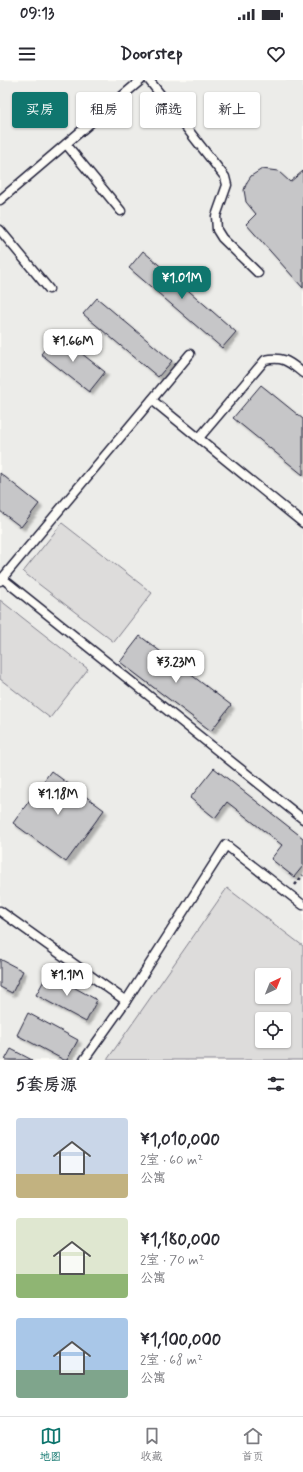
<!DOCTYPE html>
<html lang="zh">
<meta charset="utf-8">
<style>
body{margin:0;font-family:Mynerve,"LXGW WenKai TC",sans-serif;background:#f7f7f7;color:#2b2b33;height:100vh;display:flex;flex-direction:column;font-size:15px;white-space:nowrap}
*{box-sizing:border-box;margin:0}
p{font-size:13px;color:#7c7c81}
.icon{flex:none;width:22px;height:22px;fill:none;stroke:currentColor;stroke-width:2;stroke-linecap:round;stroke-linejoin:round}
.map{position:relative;height:980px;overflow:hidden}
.sheet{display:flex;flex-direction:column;background:#fff;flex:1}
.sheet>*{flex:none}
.guide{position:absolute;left:12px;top:12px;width:279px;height:36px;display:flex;gap:8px}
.needle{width:26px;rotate:43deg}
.tools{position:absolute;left:255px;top:888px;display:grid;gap:8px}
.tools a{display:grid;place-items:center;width:36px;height:36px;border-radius:4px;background:#fff;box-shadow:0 1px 3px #0004;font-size:20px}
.price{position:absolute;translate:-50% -34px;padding:0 9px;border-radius:8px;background:#fff;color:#222;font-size:13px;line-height:26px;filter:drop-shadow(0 1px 2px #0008)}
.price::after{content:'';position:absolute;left:50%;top:24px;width:12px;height:9px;margin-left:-6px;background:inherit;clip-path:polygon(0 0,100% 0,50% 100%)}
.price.active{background:#0f766e;color:#fff}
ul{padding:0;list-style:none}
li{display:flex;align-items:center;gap:12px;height:100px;padding:0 16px}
li span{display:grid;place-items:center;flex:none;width:112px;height:80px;border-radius:4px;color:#555}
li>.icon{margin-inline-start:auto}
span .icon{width:48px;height:48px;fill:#fffc;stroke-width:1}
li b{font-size:17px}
h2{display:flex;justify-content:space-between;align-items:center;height:48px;padding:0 16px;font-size:17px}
.tag{padding:0 14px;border-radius:4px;background:#fff;box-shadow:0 1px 3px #0004;font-size:14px;line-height:36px}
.tag.active{background:#0f766e;color:#fff}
.status{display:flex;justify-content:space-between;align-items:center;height:28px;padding:0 20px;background:#fff;direction:ltr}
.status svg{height:11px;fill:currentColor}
header{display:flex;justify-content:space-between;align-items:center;height:52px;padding:0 16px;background:#fff;font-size:18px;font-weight:700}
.tab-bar{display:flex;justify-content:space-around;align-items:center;height:56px;border-top:1px solid #e1e1e2;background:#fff;font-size:11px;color:#7c7c81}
.tab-bar a{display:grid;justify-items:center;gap:2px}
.tab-bar .active{color:#0f766e}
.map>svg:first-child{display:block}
.built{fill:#ecece9;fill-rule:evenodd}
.green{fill:#dddcdb;stroke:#807f8b;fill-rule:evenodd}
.building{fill:#c6c6c8;stroke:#22223b;filter:url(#shadow)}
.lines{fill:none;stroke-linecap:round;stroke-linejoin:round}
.lane-casing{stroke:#22223b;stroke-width:11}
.path{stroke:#22223b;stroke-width:2.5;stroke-dasharray:3 3;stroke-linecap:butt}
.lane{stroke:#fdfcf7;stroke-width:8}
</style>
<div class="status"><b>09:13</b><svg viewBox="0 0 49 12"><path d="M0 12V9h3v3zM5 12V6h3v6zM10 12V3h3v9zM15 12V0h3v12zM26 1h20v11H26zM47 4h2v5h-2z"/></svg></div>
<header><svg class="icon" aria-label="menu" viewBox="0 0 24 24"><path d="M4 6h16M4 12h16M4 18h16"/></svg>Doorstep<svg class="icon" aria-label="heart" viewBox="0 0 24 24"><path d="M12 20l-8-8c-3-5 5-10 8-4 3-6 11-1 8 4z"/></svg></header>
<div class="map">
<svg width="303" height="980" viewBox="0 0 303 980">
<defs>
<filter id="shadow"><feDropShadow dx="3.5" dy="3.5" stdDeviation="1" flood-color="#0004"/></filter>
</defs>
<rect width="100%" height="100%" fill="#fdfcf7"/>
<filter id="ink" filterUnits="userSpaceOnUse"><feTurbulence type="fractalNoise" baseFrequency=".025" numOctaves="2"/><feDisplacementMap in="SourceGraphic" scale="8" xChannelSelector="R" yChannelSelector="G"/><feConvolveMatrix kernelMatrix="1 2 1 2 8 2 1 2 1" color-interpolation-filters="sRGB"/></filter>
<g filter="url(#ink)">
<path class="built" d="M0,0H303V980H0ZM262,895H284V917H262ZM262,939H284V961H262Z"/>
<g class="green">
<path d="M62,443L152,513L114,562L23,492Z"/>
<path d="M0,520L88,589L50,638L0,599Z"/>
<path d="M227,808L303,866V980H107ZM262,895H284V917H262ZM262,939H284V961H262Z"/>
</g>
<g class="building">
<path d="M262,89L278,91L290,102L303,91V208L246,144L256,134L246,122L244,110L247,102L251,96Z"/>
<path d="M143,171L236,252L222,268L129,188Z"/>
<path d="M97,218L172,281L158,297L83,234Z"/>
<path d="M57,254L105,292L89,312L41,274Z"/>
<path d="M261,305L303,339V395L233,338Z"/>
<path d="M0,393L39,424L21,447L0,431Z"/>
<path d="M140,556L231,625L211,651L120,582Z"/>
<path d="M214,688L303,758V786L294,797L271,779L282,765L227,722L215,738L190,718Z"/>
<path d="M51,691L104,730L66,782L13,743Z"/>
<path d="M0,879L23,891L12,913L0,907Z"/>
<path d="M48,893L97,920L86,942L36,915Z"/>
<path d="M28,933L78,960L67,980H64L17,955Z"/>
<path d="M11,969L32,980H5Z"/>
</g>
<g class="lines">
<defs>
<g id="lane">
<path d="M149,0L225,97L227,105L216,136L217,150L222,158L258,193"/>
<path d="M66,64L121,131"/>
<path d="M0,120L141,0"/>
<path d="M0,150L49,209"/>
<path d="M152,320L303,443"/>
<path d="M199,358L265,280C284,276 289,282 303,293"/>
<path d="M2,498L303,739"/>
<path d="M0,501L190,274"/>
<path d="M0,831L126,921L226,765L303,825"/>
<path d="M84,980L126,921"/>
</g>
</defs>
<use href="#lane" class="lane-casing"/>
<path class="path" d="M295,805L303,795"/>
<use href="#lane" class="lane"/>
</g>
</g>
</svg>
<div class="tools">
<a><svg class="needle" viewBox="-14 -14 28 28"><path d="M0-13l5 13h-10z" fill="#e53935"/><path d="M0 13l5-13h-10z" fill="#7c7c81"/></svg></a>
<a><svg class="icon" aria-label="locate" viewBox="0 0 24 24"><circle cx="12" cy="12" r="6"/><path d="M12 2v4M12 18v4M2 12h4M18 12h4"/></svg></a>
</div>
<b class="price active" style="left:182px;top:220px">¥1.01M</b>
<b class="price" style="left:73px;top:283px">¥1.66M</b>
<b class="price" style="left:176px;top:604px">¥3.23M</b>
<b class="price" style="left:58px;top:736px">¥1.18M</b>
<b class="price" style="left:67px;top:917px">¥1.1M</b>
<div class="guide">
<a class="tag active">买房</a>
<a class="tag">租房</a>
<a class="tag">筛选</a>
<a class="tag">新上</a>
</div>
</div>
<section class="sheet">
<h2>5套房源<svg class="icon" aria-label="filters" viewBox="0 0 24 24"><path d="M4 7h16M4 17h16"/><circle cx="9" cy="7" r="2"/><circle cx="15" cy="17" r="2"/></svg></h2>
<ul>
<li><span style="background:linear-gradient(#c9d6e8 70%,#c2b280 0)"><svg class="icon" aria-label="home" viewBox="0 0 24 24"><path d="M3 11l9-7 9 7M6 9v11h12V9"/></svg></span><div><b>¥1,010,000</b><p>2室 · 60 m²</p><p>公寓</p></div></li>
<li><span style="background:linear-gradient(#dfe7d0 70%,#8fb573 0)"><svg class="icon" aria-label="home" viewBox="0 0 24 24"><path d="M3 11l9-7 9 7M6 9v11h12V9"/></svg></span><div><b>¥1,180,000</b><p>2室 · 70 m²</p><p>公寓</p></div></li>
<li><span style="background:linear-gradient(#a9c7e8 65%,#7fa58c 0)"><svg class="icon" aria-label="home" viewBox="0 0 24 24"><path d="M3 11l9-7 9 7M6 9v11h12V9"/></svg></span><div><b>¥1,100,000</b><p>2室 · 68 m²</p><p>公寓</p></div></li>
</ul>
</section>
<nav class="tab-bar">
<a class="active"><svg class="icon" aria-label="map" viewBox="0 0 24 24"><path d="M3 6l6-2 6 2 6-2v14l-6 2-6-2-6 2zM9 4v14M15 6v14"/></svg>地图</a>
<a><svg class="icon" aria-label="saved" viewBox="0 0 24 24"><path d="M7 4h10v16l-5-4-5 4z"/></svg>收藏</a>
<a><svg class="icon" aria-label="home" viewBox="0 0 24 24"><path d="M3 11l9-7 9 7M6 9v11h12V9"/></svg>首页</a>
</nav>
